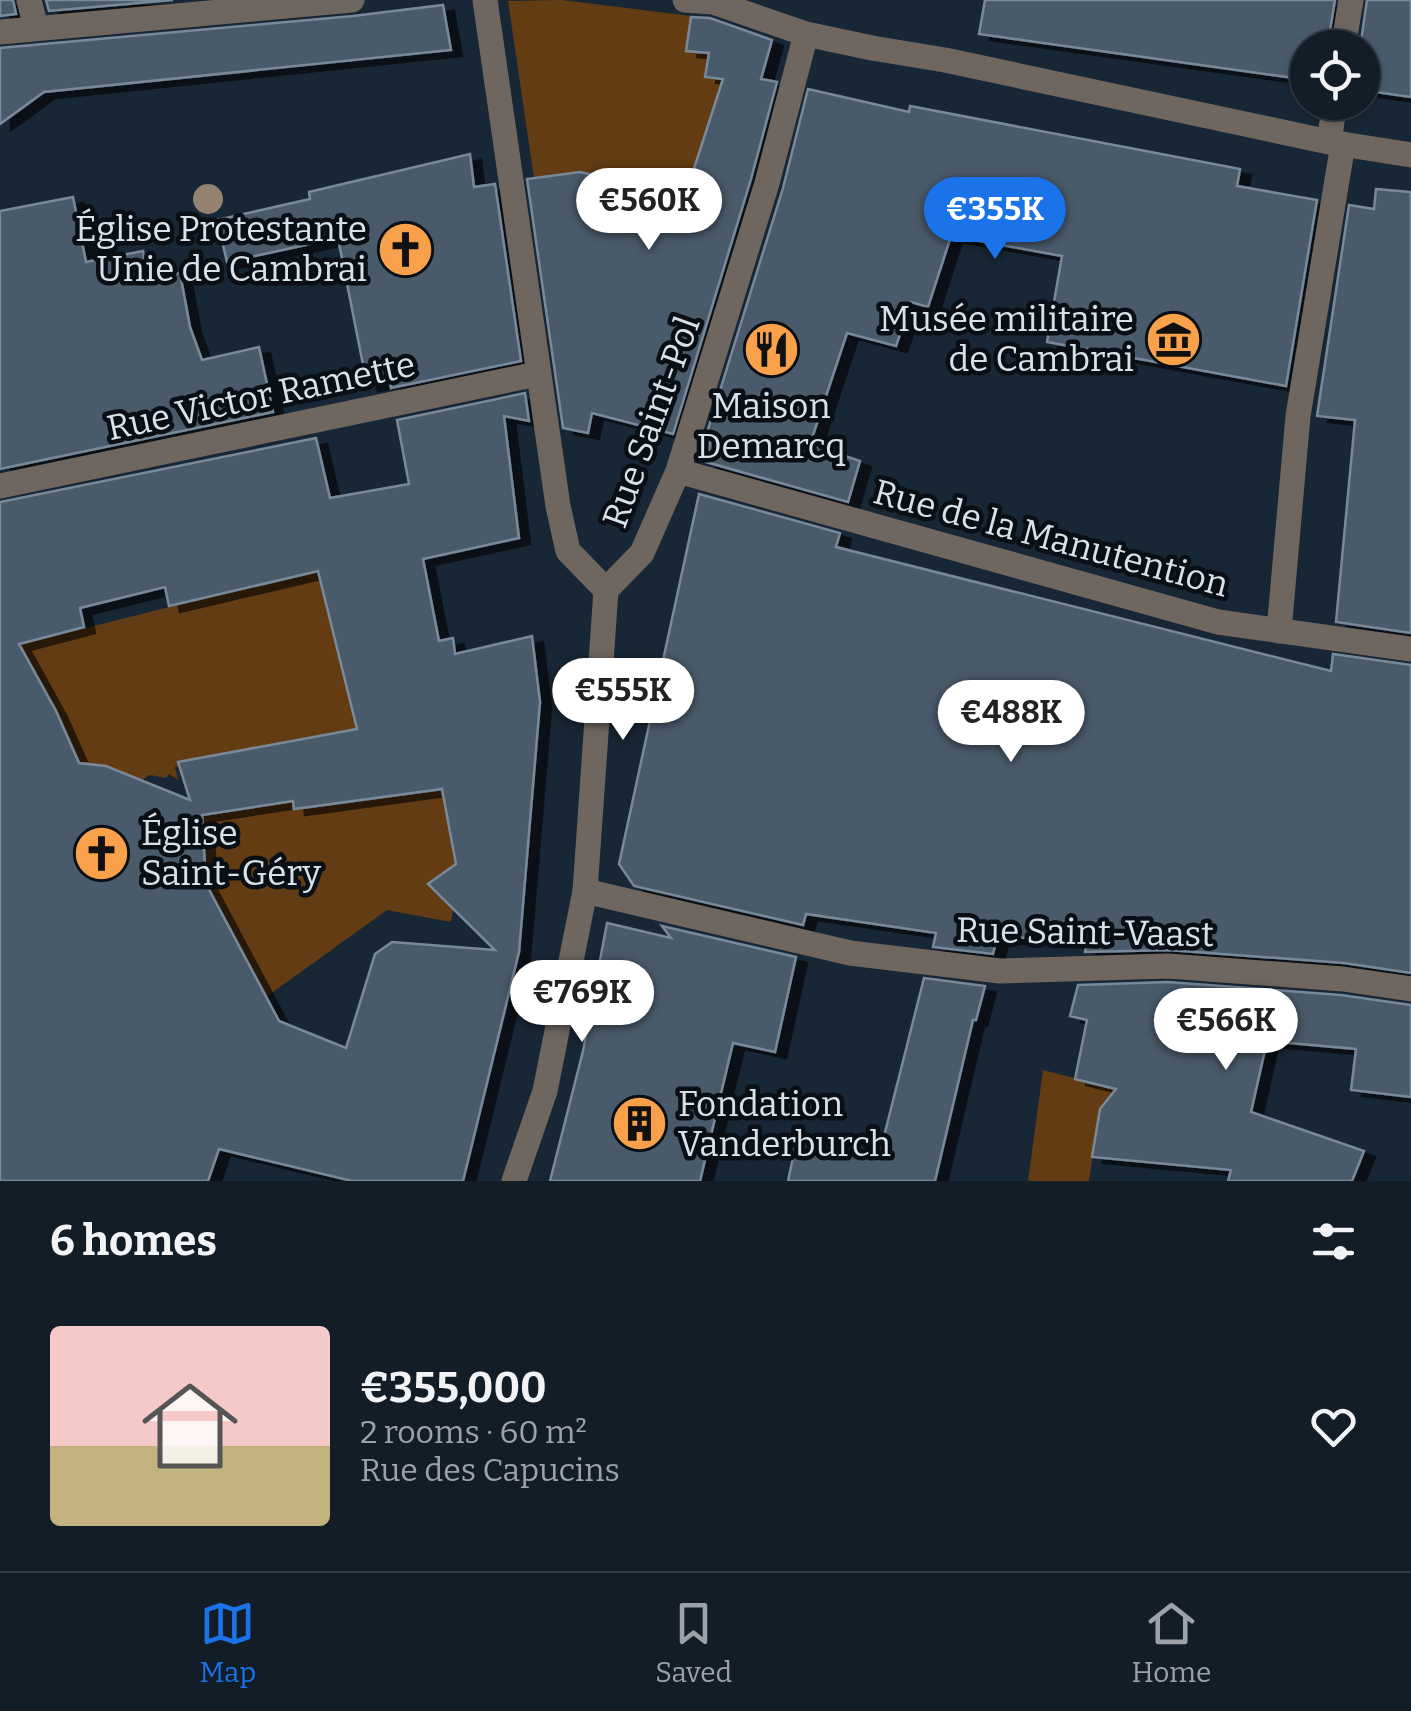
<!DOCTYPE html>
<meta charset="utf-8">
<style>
body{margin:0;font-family:Bitter,serif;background:#1f2a34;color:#f1f3f6;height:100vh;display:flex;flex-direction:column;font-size:38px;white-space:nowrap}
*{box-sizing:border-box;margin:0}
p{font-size:32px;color:#9ca2a8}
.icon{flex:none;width:55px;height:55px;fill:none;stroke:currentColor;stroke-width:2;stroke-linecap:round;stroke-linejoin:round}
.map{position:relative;height:1181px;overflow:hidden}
.sheet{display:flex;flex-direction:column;background:#121d28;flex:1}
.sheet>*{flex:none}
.controls{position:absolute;left:1290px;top:30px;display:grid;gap:20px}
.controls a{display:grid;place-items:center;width:90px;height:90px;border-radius:50%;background:#121d28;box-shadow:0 2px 8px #0004,0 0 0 2px #313b45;font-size:50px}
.price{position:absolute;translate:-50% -85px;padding:0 22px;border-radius:35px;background:#fff;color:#222;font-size:32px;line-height:65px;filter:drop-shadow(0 2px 5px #0008)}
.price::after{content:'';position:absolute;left:50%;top:60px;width:30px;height:22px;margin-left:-15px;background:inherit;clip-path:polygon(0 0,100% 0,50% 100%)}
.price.current{background:#1a73e8;color:#fff}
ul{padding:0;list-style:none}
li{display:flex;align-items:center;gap:30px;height:250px;padding:0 50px}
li+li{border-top:2px solid #313b45}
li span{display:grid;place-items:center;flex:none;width:280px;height:200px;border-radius:10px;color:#555}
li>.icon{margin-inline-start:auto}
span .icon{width:120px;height:120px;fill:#fffc;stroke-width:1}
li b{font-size:42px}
h2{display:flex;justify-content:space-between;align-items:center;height:120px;padding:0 50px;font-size:42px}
.tabs{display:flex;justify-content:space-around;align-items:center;height:140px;border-top:2px solid #313b45;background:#121d28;font-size:28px;color:#9ca2a8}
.tabs a{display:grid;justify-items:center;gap:5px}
.tabs .current{color:#1a73e8}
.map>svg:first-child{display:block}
.green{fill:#633c14}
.building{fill:#4a5a6a;stroke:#78899a;stroke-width:2.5;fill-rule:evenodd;filter:url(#shadow)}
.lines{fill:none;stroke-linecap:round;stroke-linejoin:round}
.minor{stroke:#6f6660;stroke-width:25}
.tree{fill:#958170}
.labels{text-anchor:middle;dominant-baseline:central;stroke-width:9;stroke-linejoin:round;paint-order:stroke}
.poi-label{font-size:35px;fill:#d8e2eb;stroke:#090f15;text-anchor:end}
.street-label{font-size:35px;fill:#d8e2eb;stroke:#090f15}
</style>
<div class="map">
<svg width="1411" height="1181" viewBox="0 0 1411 1181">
<defs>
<filter id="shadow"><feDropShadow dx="11" dy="6" stdDeviation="0" flood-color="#0009"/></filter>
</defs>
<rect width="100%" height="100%" fill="#182735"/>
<g class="green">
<path d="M562,0L691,16L686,50L709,53L706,76L723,79L690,181L659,174L655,189L580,172L534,178L508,1Z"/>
<path d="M317,570L357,730L289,776L294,809L445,788L463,851L451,922L387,910L266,997L206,885L203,821L199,816L222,811L203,758L178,762L179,766L175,767L178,780L169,774L166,778L150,775L134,785L82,768L41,684L18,645Z"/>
<path d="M1043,1070L1116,1089L1100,1109L1089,1181H1028Z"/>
</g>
<g class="building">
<path d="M0,0H13L16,14L0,16Z"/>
<path d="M46,0H173L49,11Z"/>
<path d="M985,0H1335L1327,48H1308V80L979,34Z"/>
<path d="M1367,0H1411V97L1368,91V88H1362V48H1360Z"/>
<path d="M443,5L451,50L44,92L0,124V48L353,16Z"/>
<path d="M691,17L710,18L772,40L761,79L777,82L751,179L673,434L592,413L588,433L563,428L527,179L580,172L655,189L658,174L690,181L723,79L705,77L709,53L686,51Z"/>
<path d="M808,89L909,112L910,106L1240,169L1237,186L1317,200L1286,386L1047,342L1062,256L951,236L928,307L911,302L896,346L847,333L810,444L860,461L848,502L706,462L710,443L704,442L783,188Z"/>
<path d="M470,154L474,187L495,184L521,361L391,388L390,381L367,385L338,238L227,262L217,220L310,199L309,192Z"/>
<path d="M1376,189L1411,192V633L1336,622L1355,420L1317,416L1349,205L1374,209Z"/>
<path d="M73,197L86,262L143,251L148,280L180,273L190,327L202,360L259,347L273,412L0,469V211Z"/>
<path d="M525,393L529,421L504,416L519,538L423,559L439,641L453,638L455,654L532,636L540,702L519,952L463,1181H352L219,1149L208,1181H0V502L316,438L330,498L409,484L397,420ZM318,571L357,729L178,762L190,800L106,766L79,763L56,711L19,644L84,627L80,608L165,587L169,606ZM442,789L456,864L428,884L495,950L392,942L375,954L346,1048L279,1021L206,884L202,815L293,801L294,809Z"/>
<path d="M699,494L840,533L836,547L1331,671L1333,654L1411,665V973L1344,963L1169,950L1085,952L1088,937L997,938L993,954L933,947L936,933L806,914L803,925L634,886L619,864Z"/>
<path d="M607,923L671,938L662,926L796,957L775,1052L733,1043L700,1181H550L583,1051Z"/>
<path d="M924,978L985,986L976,1020H973L935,1181H788L797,1139L878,1160Z"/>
<path d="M1168,982L1341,995L1411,1005V1097L1351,1090L1356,1049L1267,1041L1251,1112L1364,1151L1352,1181H1228L1231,1170L1092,1157L1100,1109L1116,1089L1075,1079L1087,1020L1070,1016L1078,985Z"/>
</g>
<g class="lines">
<g class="minor">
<path d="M29,0L36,28"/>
<path d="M485,0L558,506L568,551L606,590"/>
<path d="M685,0L713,2L806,34L872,48L945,60L1329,142L1411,155"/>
<path d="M0,32L352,0"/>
<path d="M1343,48L1351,0"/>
<path d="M1329,142L1335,102"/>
<path d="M678,471L1218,622L1411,649"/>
<path d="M0,486L537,374"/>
<path d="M606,590L642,553L678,471L767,183L806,34"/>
<path d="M1279,631L1298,416L1343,144"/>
<path d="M585,891L850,953L1000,971L1168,966L1343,979L1411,989"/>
<path d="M514,1181L545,1091L585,891L606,590"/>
</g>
</g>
<circle class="tree" cx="208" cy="199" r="15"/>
<defs>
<symbol id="church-disc" viewBox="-11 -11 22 22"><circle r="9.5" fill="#f8a14a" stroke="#090f15"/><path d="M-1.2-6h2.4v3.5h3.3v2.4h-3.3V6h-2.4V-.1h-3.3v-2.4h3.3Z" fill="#111"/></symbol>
<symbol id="museum-disc" viewBox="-11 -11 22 22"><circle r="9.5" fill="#f8a14a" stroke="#090f15"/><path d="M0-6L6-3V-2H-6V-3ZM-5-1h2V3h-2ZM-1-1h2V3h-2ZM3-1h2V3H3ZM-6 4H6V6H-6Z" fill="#111"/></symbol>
<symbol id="restaurant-disc" viewBox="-11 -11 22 22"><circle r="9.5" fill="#f8a14a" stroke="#090f15"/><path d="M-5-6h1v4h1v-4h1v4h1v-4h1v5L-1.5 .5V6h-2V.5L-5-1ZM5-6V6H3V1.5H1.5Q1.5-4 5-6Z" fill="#111"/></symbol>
<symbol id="building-disc" viewBox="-11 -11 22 22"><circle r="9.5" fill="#f8a14a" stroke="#090f15"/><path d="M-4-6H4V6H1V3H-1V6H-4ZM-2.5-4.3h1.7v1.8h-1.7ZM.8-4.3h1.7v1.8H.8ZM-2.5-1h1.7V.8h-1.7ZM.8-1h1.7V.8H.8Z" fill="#111"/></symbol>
</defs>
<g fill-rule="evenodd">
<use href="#church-disc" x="374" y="218" width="63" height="63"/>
<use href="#museum-disc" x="1142" y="308" width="63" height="63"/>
<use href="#restaurant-disc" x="740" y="318" width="63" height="63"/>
<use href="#church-disc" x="70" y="822" width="63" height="63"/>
<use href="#building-disc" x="608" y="1092" width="63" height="63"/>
</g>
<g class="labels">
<g class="poi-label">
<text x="367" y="229">Église Protestante<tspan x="367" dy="40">Unie de Cambrai</tspan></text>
<text x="1134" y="319">Musée militaire<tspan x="1134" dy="40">de Cambrai</tspan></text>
<text x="771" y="406" text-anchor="middle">Maison<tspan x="771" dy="40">Demarcq</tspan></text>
<text x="141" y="833" text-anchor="start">Église<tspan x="141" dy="40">Saint-Géry</tspan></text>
<text x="678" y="1104" text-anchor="start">Fondation<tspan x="678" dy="40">Vanderburch</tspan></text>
</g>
<g class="street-label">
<text transform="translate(261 396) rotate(-12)">Rue Victor Ramette</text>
<text transform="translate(651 422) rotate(-70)">Rue Saint-Pol</text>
<text transform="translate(1051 538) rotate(15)">Rue de la Manutention</text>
<text transform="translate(1085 932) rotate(1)">Rue Saint-Vaast</text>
</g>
</g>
</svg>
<div class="controls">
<a><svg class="icon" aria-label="locate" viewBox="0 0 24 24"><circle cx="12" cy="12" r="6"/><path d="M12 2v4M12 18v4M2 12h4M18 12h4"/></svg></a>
</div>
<b class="price" style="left:649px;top:253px">€560K</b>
<b class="price current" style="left:995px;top:262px">€355K</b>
<b class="price" style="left:623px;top:743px">€555K</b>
<b class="price" style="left:1011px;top:765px">€488K</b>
<b class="price" style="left:582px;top:1045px">€769K</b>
<b class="price" style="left:1226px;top:1073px">€566K</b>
</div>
<section class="sheet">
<h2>6 homes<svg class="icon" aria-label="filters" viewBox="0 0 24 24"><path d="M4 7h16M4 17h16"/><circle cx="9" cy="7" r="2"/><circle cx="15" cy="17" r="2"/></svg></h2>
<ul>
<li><span style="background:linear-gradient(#f6c9c9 60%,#c2b280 0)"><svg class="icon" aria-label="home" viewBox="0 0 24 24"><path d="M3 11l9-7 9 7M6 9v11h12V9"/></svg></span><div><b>€355,000</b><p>2 rooms · 60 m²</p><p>Rue des Capucins</p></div><svg class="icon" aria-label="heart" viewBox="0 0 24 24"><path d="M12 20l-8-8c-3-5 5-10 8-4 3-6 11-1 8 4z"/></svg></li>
</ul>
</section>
<nav class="tabs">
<a class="current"><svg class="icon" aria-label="map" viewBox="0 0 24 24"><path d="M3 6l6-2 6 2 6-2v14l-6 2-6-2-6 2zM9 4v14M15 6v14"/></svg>Map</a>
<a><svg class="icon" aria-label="saved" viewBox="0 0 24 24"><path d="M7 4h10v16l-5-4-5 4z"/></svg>Saved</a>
<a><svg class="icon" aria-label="home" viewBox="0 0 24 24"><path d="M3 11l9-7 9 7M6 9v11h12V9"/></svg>Home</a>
</nav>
